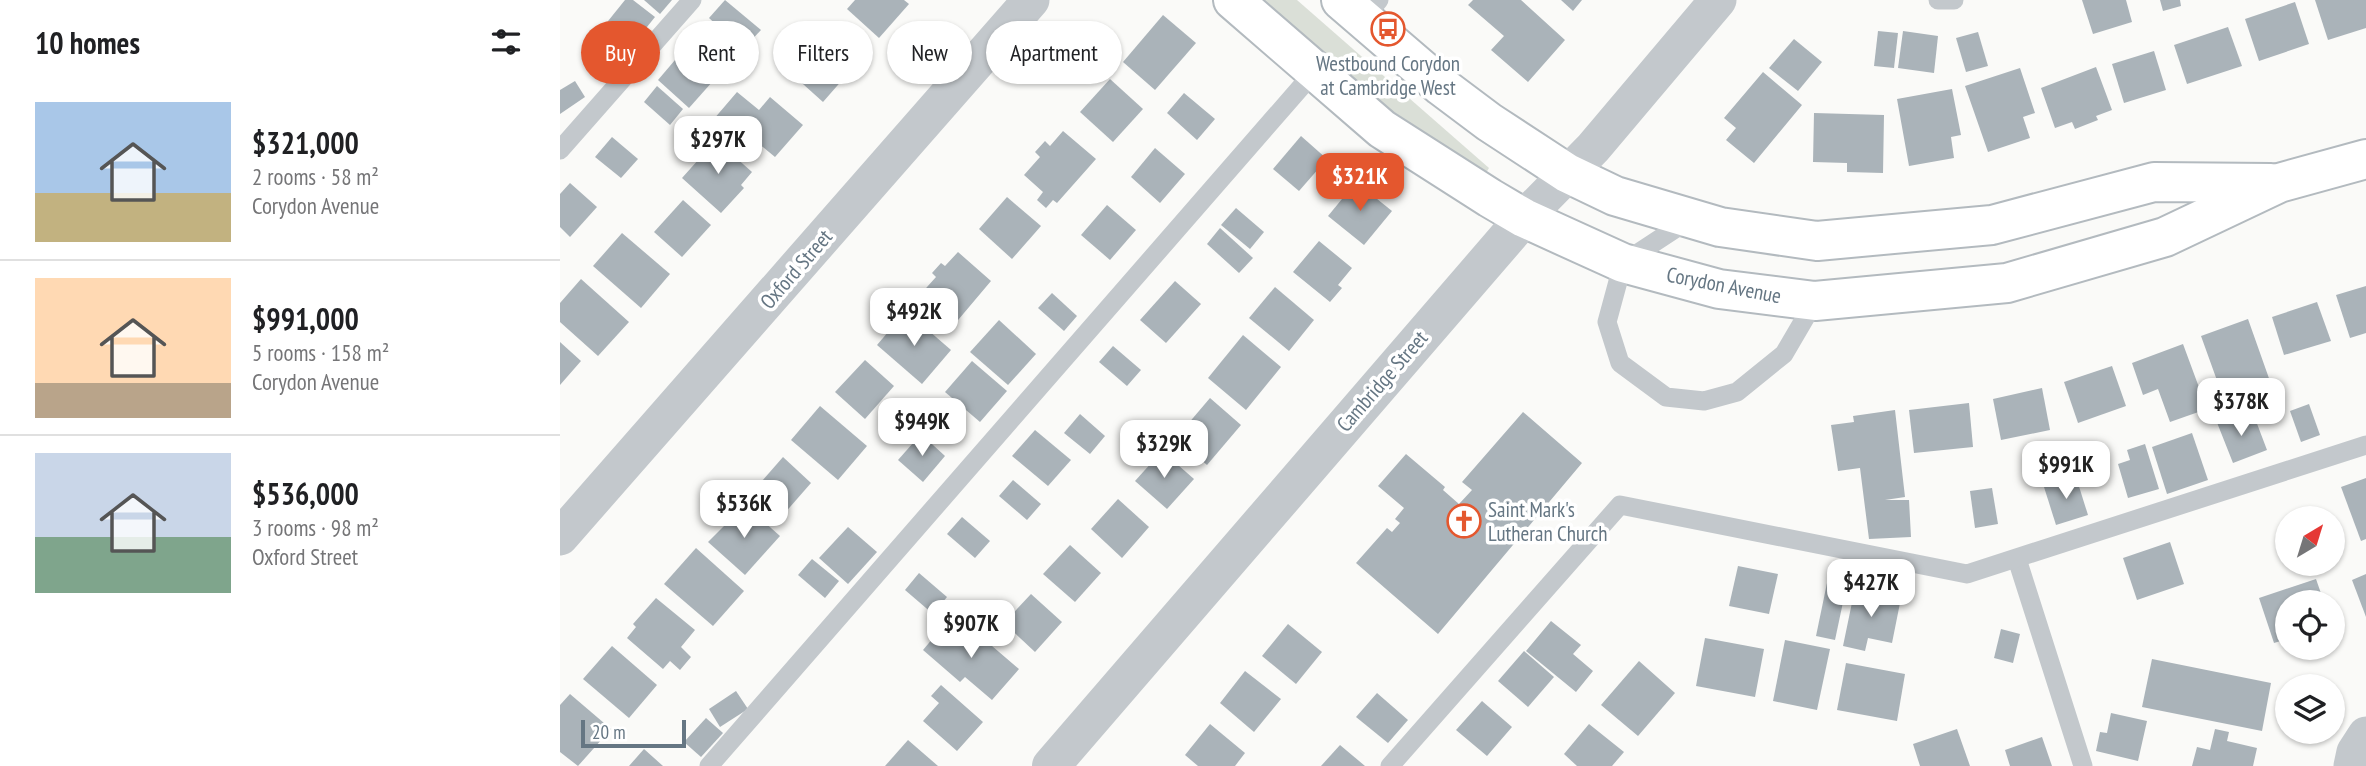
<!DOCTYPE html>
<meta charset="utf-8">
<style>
body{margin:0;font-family:"PT Sans Narrow",sans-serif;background:#f6f6f6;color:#202124;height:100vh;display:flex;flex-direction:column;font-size:26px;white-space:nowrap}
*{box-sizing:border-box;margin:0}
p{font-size:23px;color:#757577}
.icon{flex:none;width:38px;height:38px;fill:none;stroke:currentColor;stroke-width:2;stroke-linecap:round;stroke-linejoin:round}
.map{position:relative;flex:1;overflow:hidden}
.panel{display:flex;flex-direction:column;background:#fff;width:560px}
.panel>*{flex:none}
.banner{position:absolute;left:21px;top:21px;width:665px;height:63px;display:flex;gap:14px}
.needle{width:46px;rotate:38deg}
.controls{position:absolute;left:1715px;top:506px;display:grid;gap:14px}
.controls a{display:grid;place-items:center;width:70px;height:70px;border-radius:50%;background:#fff;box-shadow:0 2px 5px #0004;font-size:35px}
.scale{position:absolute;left:21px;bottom:18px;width:105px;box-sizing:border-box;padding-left:7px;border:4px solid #657683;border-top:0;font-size:19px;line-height:24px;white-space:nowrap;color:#657683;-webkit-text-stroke:5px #fff;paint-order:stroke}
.price{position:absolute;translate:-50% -60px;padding:0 16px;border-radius:14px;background:#fff;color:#222;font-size:23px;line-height:46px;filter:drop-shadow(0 2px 4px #0008)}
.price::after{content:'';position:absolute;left:50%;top:42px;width:21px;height:16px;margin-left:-10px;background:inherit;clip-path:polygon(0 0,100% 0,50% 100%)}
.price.selected{background:#e4572e;color:#fff}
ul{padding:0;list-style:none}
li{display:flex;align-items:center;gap:21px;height:175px;padding:0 35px}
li+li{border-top:2px solid #e0e0e0}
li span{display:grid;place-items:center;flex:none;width:196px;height:140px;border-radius:0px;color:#555}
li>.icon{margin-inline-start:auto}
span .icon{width:84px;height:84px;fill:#fffc;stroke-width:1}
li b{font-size:30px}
h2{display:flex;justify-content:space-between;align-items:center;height:84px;padding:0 35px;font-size:30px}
.tag{padding:0 24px;border-radius:32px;background:#fff;box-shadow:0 2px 5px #0004;font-size:24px;line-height:63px}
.tag.selected{background:#e4572e;color:#fff}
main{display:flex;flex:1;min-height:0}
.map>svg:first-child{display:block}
.green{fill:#dadfd7}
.building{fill:#aab3b9}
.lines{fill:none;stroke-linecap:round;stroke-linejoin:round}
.secondary-casing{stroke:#b3babf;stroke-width:42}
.service{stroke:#c3c8cc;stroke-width:19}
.minor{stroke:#c3c8cc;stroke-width:37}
.tertiary{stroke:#c3c8cc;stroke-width:38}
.secondary{stroke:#fff;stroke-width:38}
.labels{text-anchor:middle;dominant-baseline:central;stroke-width:7;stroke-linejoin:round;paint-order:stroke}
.poi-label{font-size:21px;fill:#657683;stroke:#fff}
.street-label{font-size:21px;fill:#657683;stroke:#fff}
</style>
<main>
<section class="panel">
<h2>10 homes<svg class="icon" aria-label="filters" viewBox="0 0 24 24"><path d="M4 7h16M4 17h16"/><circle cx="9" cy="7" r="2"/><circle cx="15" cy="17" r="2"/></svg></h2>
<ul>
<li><span style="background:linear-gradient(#a9c7e8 65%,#c2b280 0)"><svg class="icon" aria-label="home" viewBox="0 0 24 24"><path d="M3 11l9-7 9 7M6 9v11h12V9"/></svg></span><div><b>$321,000</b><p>2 rooms · 58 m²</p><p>Corydon Avenue</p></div></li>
<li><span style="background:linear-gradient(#ffd9b3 75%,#b9a48a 0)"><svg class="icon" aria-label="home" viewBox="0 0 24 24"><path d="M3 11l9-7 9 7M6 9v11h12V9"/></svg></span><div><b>$991,000</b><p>5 rooms · 158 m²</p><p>Corydon Avenue</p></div></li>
<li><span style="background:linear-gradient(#c9d6e8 60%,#7fa58c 0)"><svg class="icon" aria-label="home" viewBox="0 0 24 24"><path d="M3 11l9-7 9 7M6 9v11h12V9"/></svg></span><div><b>$536,000</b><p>3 rooms · 98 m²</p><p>Oxford Street</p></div></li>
</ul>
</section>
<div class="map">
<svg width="1806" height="766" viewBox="0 0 1806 766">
<rect width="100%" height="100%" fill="#fafaf8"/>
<path class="green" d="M697,0H737L929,168L926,173L808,95Z"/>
<g class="building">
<path d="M65,0H73L95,17L66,53L40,31Z"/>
<path d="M84,0H112L100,14Z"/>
<path d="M165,0L201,30L183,49L149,18Z"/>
<path d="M295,0H344L349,4L319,38L287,9Z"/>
<path d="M913,0H961L1005,40L968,82L931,50L944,36L908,5Z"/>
<path d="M1001,0H1022L1013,11Z"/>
<path d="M1522,0H1566L1572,22L1533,34Z"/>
<path d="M1600,0H1620L1621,6L1603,11Z"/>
<path d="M1755,0H1806V28L1768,40Z"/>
<path d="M1735,2L1749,44L1699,61L1685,19Z"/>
<path d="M603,15L636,43L595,90L563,62Z"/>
<path d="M1668,27L1682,66L1627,84L1614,45Z"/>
<path d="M1318,31L1338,33L1334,68L1314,66Z"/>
<path d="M1343,31L1378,36L1374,73L1338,68Z"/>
<path d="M1418,32L1428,66L1406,72L1396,38Z"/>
<path d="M269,36L298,62L263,102L234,76Z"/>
<path d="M1234,39L1262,62L1238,91L1209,68Z"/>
<path d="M1594,51L1606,90L1564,103L1552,64Z"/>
<path d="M121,53L153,81L129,108L98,80Z"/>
<path d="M1536,67L1552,110L1536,116L1538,120L1515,129L1512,122L1495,128L1481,88Z"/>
<path d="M1460,68L1475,113L1463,117L1470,138L1428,152L1405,86Z"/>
<path d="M1203,72L1242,105L1194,163L1166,140L1176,128L1164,118Z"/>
<path d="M550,79L583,109L553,142L520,112Z"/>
<path d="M15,81L25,97L0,114V90Z"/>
<path d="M97,86L123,109L110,125L84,102Z"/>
<path d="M1392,89L1401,135L1391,137L1394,158L1349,166L1337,99Z"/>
<path d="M177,92L199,110L210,97L243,125L215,157L186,133L178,142L153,120Z"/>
<path d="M624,93L655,119L637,140L607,113Z"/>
<path d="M1254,113L1324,115L1323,173L1287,172V163L1253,162Z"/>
<path d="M503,131L536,159L497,203L493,200L486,208L477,200L483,192L464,175L480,157L475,152L485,141L490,146Z"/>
<path d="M741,136L767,159L739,191L713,169Z"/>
<path d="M52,137L78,159L61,178L35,157Z"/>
<path d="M156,140L192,172L181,185L184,188L161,213L122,178Z"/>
<path d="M595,148L625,174L600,203L571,177Z"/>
<path d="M796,182L832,211L804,245L768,216Z"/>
<path d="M10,183L37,207L10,237L0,227V194Z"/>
<path d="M447,197L481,226L452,259L419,229Z"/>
<path d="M123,200L151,225L122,257L94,232Z"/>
<path d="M547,205L576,230L550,260L521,235Z"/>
<path d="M676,208L704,232L690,249L661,225Z"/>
<path d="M660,228L693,258L679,273L647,244Z"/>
<path d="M62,233L110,274L81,308L33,266Z"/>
<path d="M759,241L792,268L778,285L782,288L770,302L733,272Z"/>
<path d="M398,252L431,281L393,326L358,297L376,277L372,273L381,263L385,266Z"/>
<path d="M21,279L69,322L38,356L0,322V303Z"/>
<path d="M615,281L641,304L606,343L580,320Z"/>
<path d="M1806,286V333L1790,338L1776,295Z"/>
<path d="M715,287L754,320L729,351L689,318Z"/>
<path d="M492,293L517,316L504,331L478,308Z"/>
<path d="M1757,302L1771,341L1724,355L1712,317Z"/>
<path d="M346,311L391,350L362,384L317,345Z"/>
<path d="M1688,319L1711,384L1684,393L1679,379L1659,386L1641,336Z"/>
<path d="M439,320L476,354L448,385L410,352Z"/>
<path d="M683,335L721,367L686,410L648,378Z"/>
<path d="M0,342L21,361L0,385Z"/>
<path d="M1623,344L1647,409L1610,422L1598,389L1583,395L1572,363Z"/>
<path d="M553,346L581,370L567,386L539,362Z"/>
<path d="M305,360L334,386L305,419L275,392Z"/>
<path d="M412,361L447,391L420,422L385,392Z"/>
<path d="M1552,366L1566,406L1518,423L1504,382Z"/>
<path d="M1482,388L1490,430L1441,440L1433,399Z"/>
<path d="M650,398L681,425L647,465L616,438Z"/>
<path d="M1409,403L1413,447L1354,453L1349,410Z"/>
<path d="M1749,404L1760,435L1741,442L1730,411Z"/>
<path d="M260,406L307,446L278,480L231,440Z"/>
<path d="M1335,410L1345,497L1325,500H1349L1351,537L1309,539L1300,468L1278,471L1271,425L1294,422L1293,416Z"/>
<path d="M963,412L1022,463L878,634L796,563L827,528L832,532L840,523L835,519L844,508L818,486L846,454L885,487L883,490L899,504L912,490L902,482Z"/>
<path d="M1674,413L1679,428L1696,421L1707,450L1673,463L1656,420Z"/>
<path d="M520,414L545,436L530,454L504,433Z"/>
<path d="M475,430L511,460L488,486L452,456Z"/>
<path d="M1632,433L1648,480L1607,494L1592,447Z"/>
<path d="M361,434L385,456L363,482L338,460Z"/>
<path d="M1585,444L1599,489L1568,498L1558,464L1570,460L1567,450Z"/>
<path d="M602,451L634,479L607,509L575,481Z"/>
<path d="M223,457L251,483L223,515L194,490Z"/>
<path d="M1516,477L1528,515L1496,525L1484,487Z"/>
<path d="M1806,478V539L1801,541L1781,487Z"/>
<path d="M453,480L481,504L467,520L439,496Z"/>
<path d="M1432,488L1438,524L1415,528L1410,491Z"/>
<path d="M558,499L589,527L562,558L531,529Z"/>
<path d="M185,505L220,536L185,575L148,542Z"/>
<path d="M402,517L430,541L415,558L387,534Z"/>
<path d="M288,527L317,552L288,584L259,558Z"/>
<path d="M1727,529V553L1720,532Z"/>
<path d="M1610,542L1624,584L1577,600L1563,558Z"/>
<path d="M510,545L541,573L515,602L483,574Z"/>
<path d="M136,548L184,591L153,626L104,584Z"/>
<path d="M252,559L279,581L265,598L238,575Z"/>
<path d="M1178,566L1218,574L1209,614L1169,606Z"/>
<path d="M359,573L387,597L373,614L345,590Z"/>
<path d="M1806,574V617L1792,580Z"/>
<path d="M1756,579L1764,602H1727V639L1714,643L1699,598Z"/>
<path d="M1267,583L1286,588L1275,640L1256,636Z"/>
<path d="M1295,588L1341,598L1332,643L1308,638L1305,651L1283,646Z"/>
<path d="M471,594L502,622L475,652L444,623Z"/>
<path d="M96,598L135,630L121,647L131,657L120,670L110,661L103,669L67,638L76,627L73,624Z"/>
<path d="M389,619L420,645L425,640L459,669L432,700L405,677L400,682L363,650Z"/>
<path d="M991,621L1021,645L1013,654L1033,671L1016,692L966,651Z"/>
<path d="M728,624L762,652L736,684L702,656Z"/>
<path d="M1441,629L1460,634L1453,663L1434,658Z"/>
<path d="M1145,638L1204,649L1195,697L1136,686Z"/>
<path d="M1225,640L1270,649L1257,710L1213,701Z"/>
<path d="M52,646L97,685L69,718L23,679Z"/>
<path d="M964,651L994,677L968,707L938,681Z"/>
<path d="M1592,659L1711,683L1702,731L1582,707Z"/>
<path d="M1079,661L1115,693L1078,736L1041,705Z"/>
<path d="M1286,663L1345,674L1337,721L1277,710Z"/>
<path d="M685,671L721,699L694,732L660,703Z"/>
<path d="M381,685L423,722L397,751L363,721L379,703L371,696Z"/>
<path d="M176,691L188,709L160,727L149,709Z"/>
<path d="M817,693L848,720L828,743L796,717Z"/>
<path d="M10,694L51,729L18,766L0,752V705Z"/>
<path d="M922,701L952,727L927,756L896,730Z"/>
<path d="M1551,713L1587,721L1578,761L1536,751L1540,732L1547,733Z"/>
<path d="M146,718L163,733L141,757L124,742Z"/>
<path d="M650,724L685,753L675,766H638L625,755Z"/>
<path d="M1029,724L1064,752L1052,766H1017L1004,754Z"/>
<path d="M1397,729L1410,766H1360L1353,744Z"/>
<path d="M1655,729L1669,732L1667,741L1697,748L1693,766H1632L1637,747L1650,750Z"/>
<path d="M1482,737L1492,766H1450L1445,750Z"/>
<path d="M348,740L378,766H325Z"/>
<path d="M780,745L805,766H761Z"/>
<path d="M84,749L103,766H69Z"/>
</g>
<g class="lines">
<defs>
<g id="secondary">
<path d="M673,0L822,129L930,198L964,218L1063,263L1159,289L1255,301L1447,283L1605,237L1719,183L1806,159"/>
<path d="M781,0L881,86L929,122L1007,173L1055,196L1160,227L1257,241L1432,225L1594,182L1711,183"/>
</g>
</defs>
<use href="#secondary" class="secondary-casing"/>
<g class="service">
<path d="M1378,0H1394"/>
<path d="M803,19L819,0"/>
<path d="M0,150L132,0"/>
<path d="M1130,219L1063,263L1047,322L1060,363L1106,397L1144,401L1177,392L1224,354L1255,301"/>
<path d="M1457,559L1523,766"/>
<path d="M149,766L755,71"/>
<path d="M830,766L1060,505L1407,574L1806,445"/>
</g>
<g class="minor">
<path d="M964,218L1033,148L1158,0"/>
<path d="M0,537L471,0"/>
<path d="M1792,766L1795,752L1806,735"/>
</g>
<path class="tertiary" d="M491,766L964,218"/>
<use href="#secondary" class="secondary"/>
</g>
<defs>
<symbol id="bus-ring" viewBox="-11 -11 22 22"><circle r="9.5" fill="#fff" stroke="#e4572e" stroke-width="1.5"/><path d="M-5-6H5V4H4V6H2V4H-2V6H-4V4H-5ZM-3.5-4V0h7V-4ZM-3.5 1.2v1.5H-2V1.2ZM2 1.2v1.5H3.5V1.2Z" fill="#e4572e"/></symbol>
<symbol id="church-ring" viewBox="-11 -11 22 22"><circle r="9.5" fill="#fff" stroke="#e4572e" stroke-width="1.5"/><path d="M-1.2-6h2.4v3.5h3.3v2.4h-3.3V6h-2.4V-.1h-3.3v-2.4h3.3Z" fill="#e4572e"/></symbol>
</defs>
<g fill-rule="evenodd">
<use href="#bus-ring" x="809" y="10" width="38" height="38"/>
<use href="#church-ring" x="885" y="502" width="38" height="38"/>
</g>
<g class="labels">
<g class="poi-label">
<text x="828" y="63">Westbound Corydon<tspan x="828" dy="24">at Cambridge West</tspan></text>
<text x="928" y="509" text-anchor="start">Saint Mark's<tspan x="928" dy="24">Lutheran Church</tspan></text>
</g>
<g class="street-label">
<text transform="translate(236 269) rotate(-49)">Oxford Street</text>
<text transform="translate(1164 285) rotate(11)">Corydon Avenue</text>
<text transform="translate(822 381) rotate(-49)">Cambridge Street</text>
</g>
</g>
</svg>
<div class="controls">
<a><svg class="needle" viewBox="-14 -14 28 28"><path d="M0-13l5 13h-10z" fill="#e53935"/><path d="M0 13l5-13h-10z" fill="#757577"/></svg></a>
<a><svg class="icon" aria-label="locate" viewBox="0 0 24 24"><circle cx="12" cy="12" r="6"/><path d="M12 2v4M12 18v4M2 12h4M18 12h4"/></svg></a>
<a><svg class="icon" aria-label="layers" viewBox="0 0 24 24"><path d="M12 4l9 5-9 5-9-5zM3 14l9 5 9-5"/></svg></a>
</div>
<div class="scale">20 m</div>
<b class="price" style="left:158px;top:176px">$297K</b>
<b class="price selected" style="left:800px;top:213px">$321K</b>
<b class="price" style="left:354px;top:348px">$492K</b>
<b class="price" style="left:1681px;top:438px">$378K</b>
<b class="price" style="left:362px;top:458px">$949K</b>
<b class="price" style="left:604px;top:480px">$329K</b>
<b class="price" style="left:1506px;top:501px">$991K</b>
<b class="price" style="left:184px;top:540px">$536K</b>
<b class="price" style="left:1311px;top:619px">$427K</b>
<b class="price" style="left:411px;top:660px">$907K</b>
<div class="banner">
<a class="tag selected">Buy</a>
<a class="tag">Rent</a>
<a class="tag">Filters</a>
<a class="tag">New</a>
<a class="tag">Apartment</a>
</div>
</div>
</main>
